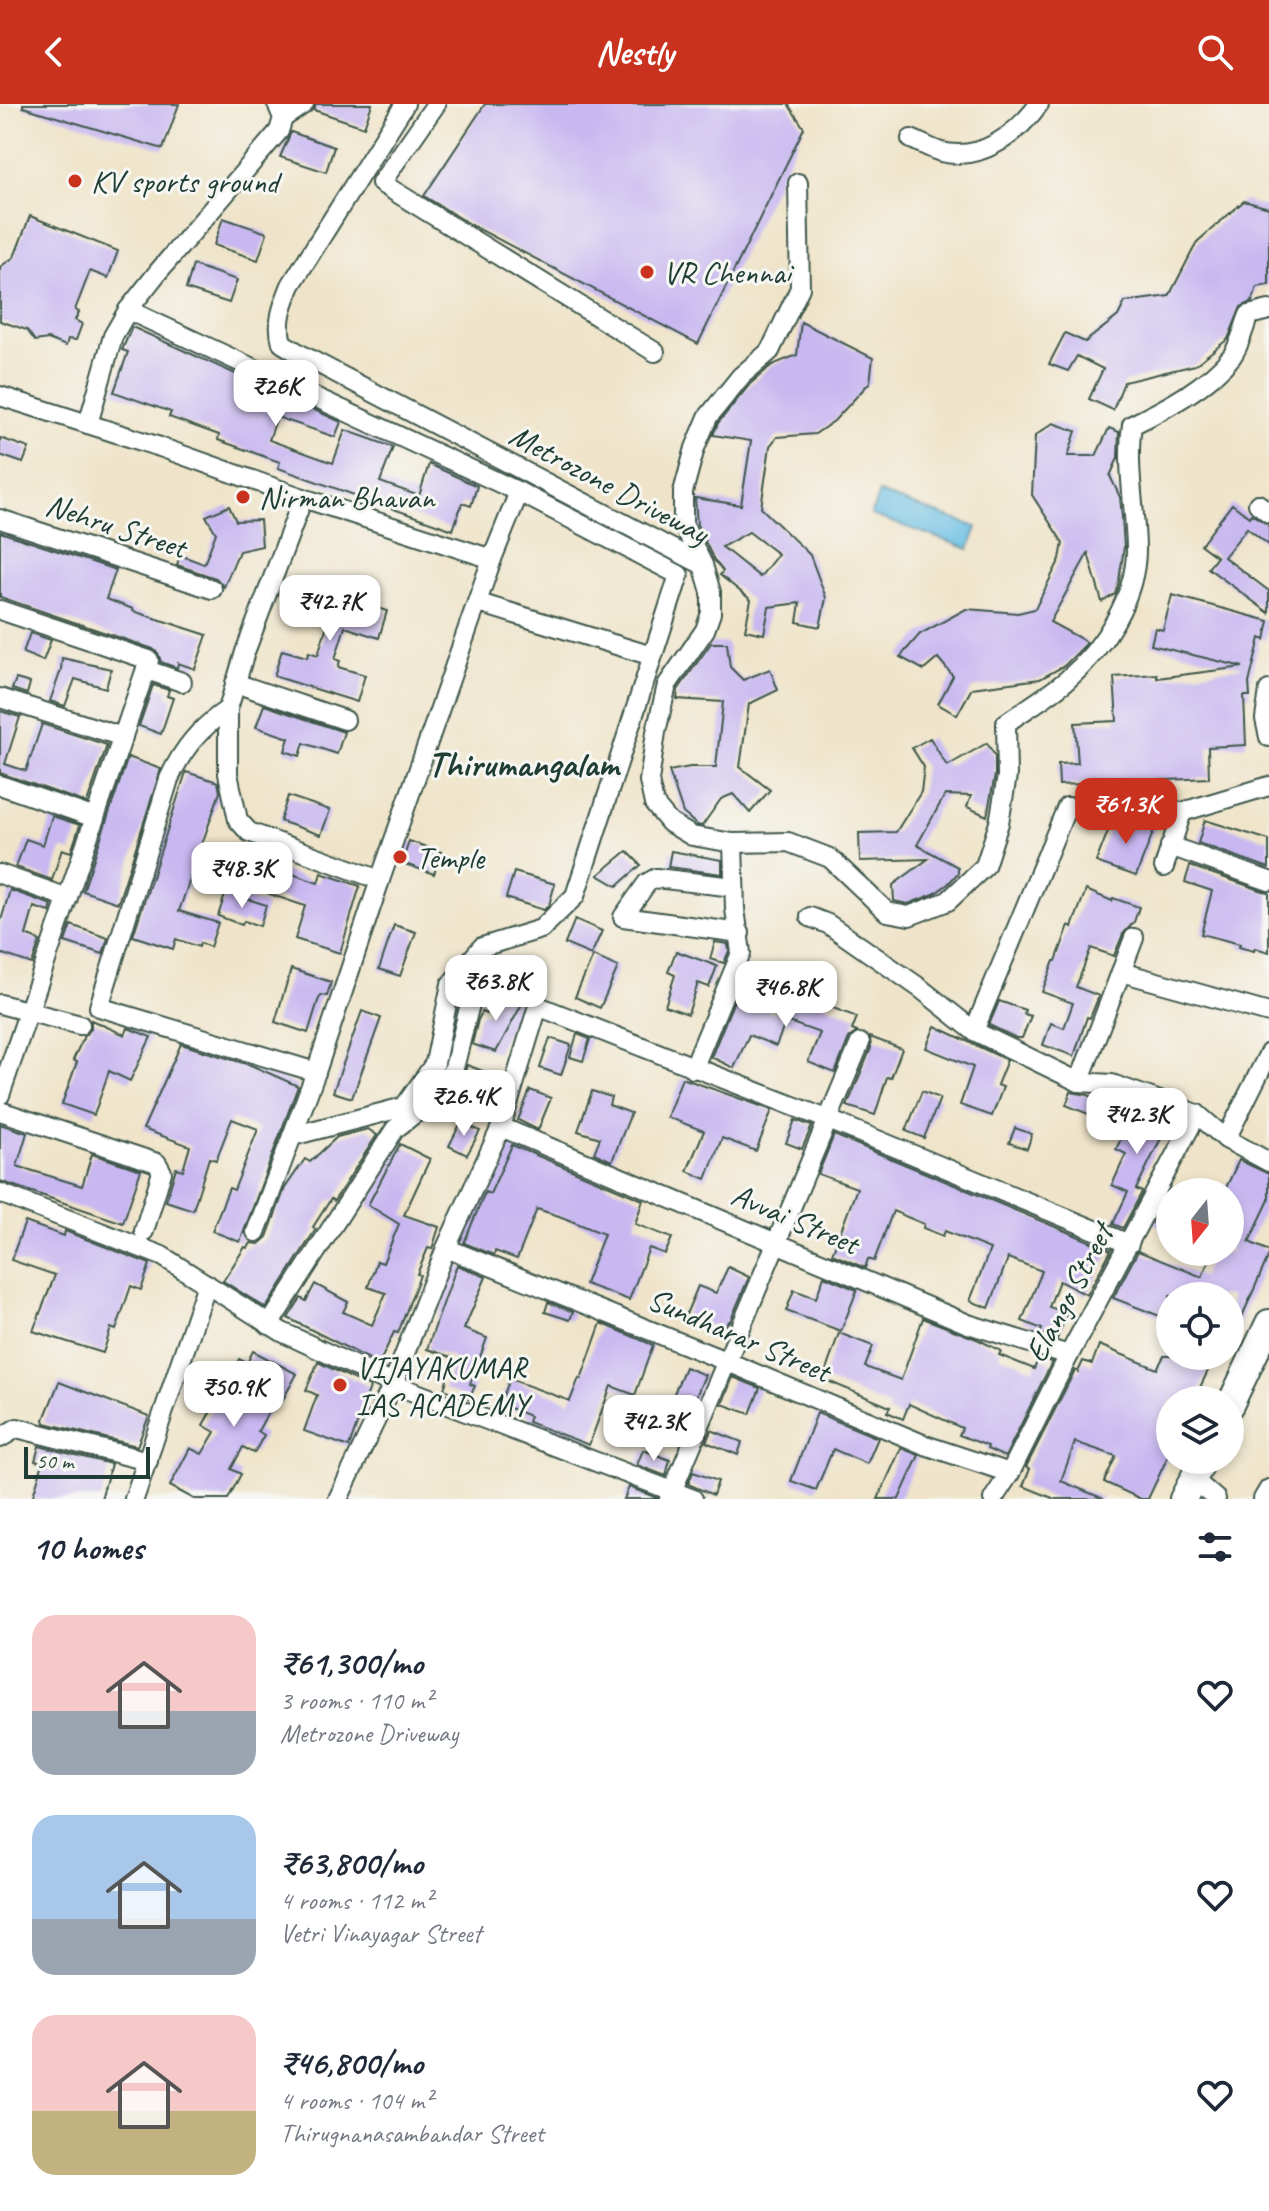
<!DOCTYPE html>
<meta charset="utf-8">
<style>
body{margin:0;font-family:Caveat,sans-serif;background:#f2f2f3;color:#1f2937;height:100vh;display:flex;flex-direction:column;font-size:30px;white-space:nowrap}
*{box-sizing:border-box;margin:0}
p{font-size:26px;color:#747a83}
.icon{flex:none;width:44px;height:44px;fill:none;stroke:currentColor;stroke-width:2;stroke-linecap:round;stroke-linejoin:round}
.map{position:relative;height:1395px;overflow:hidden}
.side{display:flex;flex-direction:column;background:#fff;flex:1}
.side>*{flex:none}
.needle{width:52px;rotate:197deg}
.controls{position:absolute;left:1156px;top:1074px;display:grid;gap:16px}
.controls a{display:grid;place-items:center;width:88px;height:88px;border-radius:50%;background:#fff;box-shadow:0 4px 12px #0003;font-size:40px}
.scale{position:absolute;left:24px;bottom:20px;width:126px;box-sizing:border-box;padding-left:8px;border:4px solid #1f3d34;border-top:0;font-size:22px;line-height:28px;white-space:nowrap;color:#1f3d34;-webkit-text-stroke:6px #f6f6f2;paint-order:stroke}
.price{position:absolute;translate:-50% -68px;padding:0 18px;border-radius:16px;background:#fff;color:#222;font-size:26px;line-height:52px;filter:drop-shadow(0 2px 4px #0008)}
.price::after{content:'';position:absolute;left:50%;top:48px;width:24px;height:18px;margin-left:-12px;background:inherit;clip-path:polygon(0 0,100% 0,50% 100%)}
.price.current{background:#c8321e;color:#fff}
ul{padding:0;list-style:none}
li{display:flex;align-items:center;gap:24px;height:200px;padding:0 32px}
li span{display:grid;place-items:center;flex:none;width:224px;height:160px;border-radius:24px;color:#555}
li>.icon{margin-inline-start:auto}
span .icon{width:96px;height:96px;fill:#fffc;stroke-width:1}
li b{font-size:34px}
h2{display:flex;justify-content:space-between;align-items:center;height:96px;padding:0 32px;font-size:34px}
header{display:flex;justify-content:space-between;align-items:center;height:104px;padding:0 32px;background:#c8321e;color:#fff;font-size:36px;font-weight:800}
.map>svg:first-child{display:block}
.water{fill:#66bde3;stroke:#427d8c;stroke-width:2}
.building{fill:#c8b7f0;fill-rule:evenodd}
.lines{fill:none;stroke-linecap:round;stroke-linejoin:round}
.street-casing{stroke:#3e564a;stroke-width:22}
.secondary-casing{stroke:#3e564a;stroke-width:30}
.street{stroke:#fff;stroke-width:18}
.secondary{stroke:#fff;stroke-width:26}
.poi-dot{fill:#c8321e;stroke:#f6f6f2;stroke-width:3}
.labels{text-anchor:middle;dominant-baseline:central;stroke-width:6;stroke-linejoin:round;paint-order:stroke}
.poi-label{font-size:32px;fill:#1f3d34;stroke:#f6f6f2;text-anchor:start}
.street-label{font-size:32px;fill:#1f3d34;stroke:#f6f6f2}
.quarter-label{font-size:36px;font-weight:bold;fill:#1f3d34;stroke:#f6f6f2}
</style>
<header><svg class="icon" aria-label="back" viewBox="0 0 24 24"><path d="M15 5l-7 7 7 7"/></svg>Nestly<svg class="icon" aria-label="search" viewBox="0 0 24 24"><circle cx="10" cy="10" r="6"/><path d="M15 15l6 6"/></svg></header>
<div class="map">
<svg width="1269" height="1395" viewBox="0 0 1269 1395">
<rect width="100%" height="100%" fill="#f6f6f2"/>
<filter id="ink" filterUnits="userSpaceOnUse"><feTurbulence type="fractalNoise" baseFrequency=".0125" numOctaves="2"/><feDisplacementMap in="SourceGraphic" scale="16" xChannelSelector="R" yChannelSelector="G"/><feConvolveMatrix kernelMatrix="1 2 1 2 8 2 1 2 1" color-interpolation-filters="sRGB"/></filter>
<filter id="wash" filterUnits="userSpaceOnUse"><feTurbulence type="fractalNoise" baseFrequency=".006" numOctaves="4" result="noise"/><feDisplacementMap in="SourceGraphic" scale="32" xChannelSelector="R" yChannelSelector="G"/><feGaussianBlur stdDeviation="1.8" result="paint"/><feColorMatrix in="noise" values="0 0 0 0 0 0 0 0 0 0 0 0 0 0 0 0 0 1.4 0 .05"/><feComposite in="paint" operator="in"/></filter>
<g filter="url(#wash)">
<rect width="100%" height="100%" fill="#efe4c9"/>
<path class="water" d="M879,389L977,423L969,445L871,411Z"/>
<g id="blocks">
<g class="building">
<path d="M23,0H179L163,45L23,3Z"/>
<path d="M316,0H372L364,23L314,6Z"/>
<path d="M485,0H788L804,24L698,240L475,123L424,92Z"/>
<path d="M291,28L334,43L326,68L280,53Z"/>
<path d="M1244,97L1269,104V181L1257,183L1252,198L1241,203L1228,235L1195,261L1124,278L1113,306L1089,295L1103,265L1077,252L1068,267L1049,260L1065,229L1085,238L1118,212L1125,198L1169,192L1197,138Z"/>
<path d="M30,112L118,147L108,174L90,167L75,206L79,208L75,216L82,220L76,236L68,235L66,242L48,235L35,237L27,226L0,217V163L14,153Z"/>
<path d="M223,114L267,129L258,156L214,141Z"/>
<path d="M193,161L237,176L229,199L186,185Z"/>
<path d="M801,218L873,254L870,278L834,317L815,330L777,333L770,342L761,404L810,451L826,494L820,523L797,518L800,499L769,503L764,530L745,526L751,496L720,471L723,467L714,456L697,421L695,394L741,401L751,337L713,331L718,319L750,280L772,261L797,251ZM749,428L778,450L760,473L722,443Z"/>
<path d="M132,223L341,318L335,333L277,313L269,336L333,359L345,326L393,343L380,378L419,392L429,360L477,382L471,402L462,399L453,426L278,364L280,358L218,336L219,331L169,313L171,308L114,288L128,248L122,246Z"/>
<path d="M1053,319L1076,327L1068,352H1096L1109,324L1119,328L1118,354L1110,372L1120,393L1122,413L1124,443L1119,477L1115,490L1102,498L1088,449L1050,518L1087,538L1084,542L1064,562L1040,575L972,584L957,611L938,600L953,572L938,554L924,566L900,553L920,530L966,505L1018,509L1035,505L1060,455L1063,439L1032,391L1035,332Z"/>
<path d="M0,334L29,344L23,359L0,351Z"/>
<path d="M1232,400L1249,413L1251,410L1269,421V441L1247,424L1224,453L1269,487V509L1208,464L1217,453L1201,441Z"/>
<path d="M229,402L236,417L260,416L262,442L239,447L224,483L216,474L177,461L180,451L204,460L216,429L206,412Z"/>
<path d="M0,428L116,466L106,495L133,505V507L207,531L195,565L178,559L177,564L161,558L158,549L153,545L0,493Z"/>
<path d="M303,481L387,507L379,534L345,523L335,555L340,557L338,563L365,571L357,598L274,572L282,546L307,553L309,548L318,551L320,544L328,518L294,508Z"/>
<path d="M1172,491L1269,517L1265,536L1260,534L1249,579L1250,592H1244L1246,641L1208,643L1209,674L1059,681L1058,660L1078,659L1075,619L1117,617L1114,573L1157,570V574L1243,563L1151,541L1155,524L1163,526Z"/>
<path d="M30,529L51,536L43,557L23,549Z"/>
<path d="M711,539H727L730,563L743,576L770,565L778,586L749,600L740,663L770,686L750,709L733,690L721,695L702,722L697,721L683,709L669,667L690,663H716L723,598L677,595L678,586Z"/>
<path d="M62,554L111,565L106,584L75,575L65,602L50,597L61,566Z"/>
<path d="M16,575L30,579L27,590L12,585Z"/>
<path d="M153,581L169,586L167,592L173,594L161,630L139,622Z"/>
<path d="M264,601L344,628L337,650L304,639L300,652L285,647L289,634L256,623Z"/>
<path d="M0,607L20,613L5,660L26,667L42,620L107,641L87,699L0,669Z"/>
<path d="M930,634L947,662L987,639L995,652V671L987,712L967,703L971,692L945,691L917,741L958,763V769L948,780L934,790L908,800L894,797L893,781L928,755L860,757L859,729L896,728L921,688L924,663L912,644Z"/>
<path d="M128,653L161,665L118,799L83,787Z"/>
<path d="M186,668L218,678L220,688L179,807L218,819L210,843L200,839L199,843L176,835L173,845L133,832Z"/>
<path d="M288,692L330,706L321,731L280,717Z"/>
<path d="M52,712L80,721L71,748L62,745L52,776L16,763L26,735L43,741Z"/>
<path d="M1205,716L1269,736V764L1198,739Z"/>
<path d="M1112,717L1148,719L1156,721L1136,772L1096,758Z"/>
<path d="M409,737L441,748L434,770L402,759Z"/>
<path d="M242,741L281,754L274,775L235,762Z"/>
<path d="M627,747L641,761L617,782L598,771Z"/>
<path d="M671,747L722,756V770L668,763Z"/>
<path d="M1190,762L1269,789V848L1255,844L1254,847L1239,843L1240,840L1201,830L1212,787L1185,778Z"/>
<path d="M278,765L318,779L321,769L360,782L340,849L295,835L305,802L269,790Z"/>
<path d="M514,768L555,780L549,801L544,806L506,794Z"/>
<path d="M10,786L52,801L50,808L34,803L26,831L40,837L32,860L0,849V820Z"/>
<path d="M1086,786L1112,797L1113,794L1139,803L1134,818L1123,830L1114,852L1091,844L1076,883L1099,892L1090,914L1087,913L1074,952L1043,941L1051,919L1064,924L1073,899L1042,888L1054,857H1056L1069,821L1072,823Z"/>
<path d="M226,788L266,801L260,822L244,817L242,821L218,812Z"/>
<path d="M575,815L602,827L591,851L565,840Z"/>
<path d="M71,821L108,834L103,850L65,838Z"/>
<path d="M394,821L416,828L400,872L379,865Z"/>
<path d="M715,838L728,840L729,847L724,859L710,855Z"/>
<path d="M676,847L717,862L709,883L698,879L688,910L665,902L675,871L668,868Z"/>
<path d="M593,852L618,863L600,904L575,893Z"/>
<path d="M291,865L331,878L327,892L321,891L318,897L308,929L275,918Z"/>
<path d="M783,885L857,913L852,926L857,928L849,934L835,969L808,958L820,929L786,917L776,942L749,931L734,964L711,953L735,894L774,909Z"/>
<path d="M498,888L522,900L496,948L472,940L478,916L482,908L486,910Z"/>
<path d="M999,897L1025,906L1024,910L1031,912L1022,934H1016L989,921Z"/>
<path d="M362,907L381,914L352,994L333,988Z"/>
<path d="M91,916L125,931L128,924L151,933L130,977L109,967L94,1011L62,1000L77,958L73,956L84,932L91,925Z"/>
<path d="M935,922L1007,956L997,981L1003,983L992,1012L960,1001L973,963L926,944Z"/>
<path d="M577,930L590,935L583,957L570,953Z"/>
<path d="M870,933L902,945L891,974L887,973L875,1011L847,1002L871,944Z"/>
<path d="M550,934L571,941L561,971L540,964Z"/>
<path d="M181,940L253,962L298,982L240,1138L212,1127L229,1084L234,1086L258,1025L232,1015L216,1056L209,1054L193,1106L166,1097L176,1064L183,1066L190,1042L143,1025Z"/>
<path d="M467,961L488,969L471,1000L451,989L464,970Z"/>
<path d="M682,974L772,1006L756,1047L722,1034L706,1075L687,1067L704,1027L667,1013Z"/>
<path d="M530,986L551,994L538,1026L518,1016Z"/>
<path d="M592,987L611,993L609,1001L631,1009L612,1057L594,1049L600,1034L578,1027Z"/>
<path d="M922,987L940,994L924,1034L906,1027Z"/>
<path d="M1071,988L1088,991L1105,998L1098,1014L1066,1001Z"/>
<path d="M1137,1002L1171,1014L1136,1085L1142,1088L1123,1124L1113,1120L1128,1088L1112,1081L1126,1050L1116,1045Z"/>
<path d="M795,1016L812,1022L802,1045L786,1039Z"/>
<path d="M461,1018L480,1027L467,1051L449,1042Z"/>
<path d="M0,1020L27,1029L17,1062L82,1082L92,1050L141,1066L123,1119L0,1077Z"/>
<path d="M1015,1024L1032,1030L1027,1045L1009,1039Z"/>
<path d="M368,1025L377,1031L334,1097L331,1095L313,1123L316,1125L266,1204L223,1177L245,1143L248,1144L251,1139L259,1140L267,1133L285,1084L305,1055L310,1058L337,1033Z"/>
<path d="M834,1031L1111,1146L1087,1191L1059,1177L1049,1203L1067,1209L1057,1235L1040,1230L1042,1225L1022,1217L1042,1167L1008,1154L989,1204L970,1197L990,1145L945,1127L943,1132L923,1124L924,1120L893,1107L874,1157L868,1155L865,1164L832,1150L857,1084L818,1070Z"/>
<path d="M400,1040L430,1055L404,1111L439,1123L432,1145L428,1144L417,1170L420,1171L398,1229L394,1228L379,1260L288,1214L301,1194L306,1197L315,1180L348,1198L343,1208L372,1221L386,1189L368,1183L377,1157L383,1159L399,1120L368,1101Z"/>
<path d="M512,1041L643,1096L635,1120L672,1134L665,1150L649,1144L629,1196L585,1180L604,1130L559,1112L537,1105L517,1155L495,1147L494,1151L464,1139L485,1088L490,1090Z"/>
<path d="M1239,1056L1269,1070V1096L1249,1138L1269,1147V1151L1230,1240V1192H1170V1216L1113,1194L1138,1147L1202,1173L1213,1148H1230V1088H1224Z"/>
<path d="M1165,1096L1170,1098V1125L1153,1119Z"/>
<path d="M25,1118L64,1132L65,1127L150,1160L141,1186L131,1182L116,1226L111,1224L103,1249L33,1227L55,1171L11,1156Z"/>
<path d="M457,1161L486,1173L464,1225L487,1234L470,1280L475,1282L469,1295L444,1285L454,1254L427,1245Z"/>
<path d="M728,1163L749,1173L730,1218L728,1217L724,1226L704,1219L702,1222L684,1215L698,1182L716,1189Z"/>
<path d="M824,1172L857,1186L841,1227L786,1207L794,1186L816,1194Z"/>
<path d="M548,1198L573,1208L570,1216L545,1208Z"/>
<path d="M923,1214L979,1236L1001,1247L999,1251L1034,1265L1039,1254L1052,1258L1005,1353L987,1345L988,1342L959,1331L962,1324L909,1300L903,1315L887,1308L890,1303L823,1275L839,1229L873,1242L865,1263L901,1276Z"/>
<path d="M601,1219L653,1241L635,1291L611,1282L589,1341L528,1318L530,1312L500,1300L510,1275L570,1297L579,1274L581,1275Z"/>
<path d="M1099,1241L1157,1265L1164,1252H1215L1194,1296H1170V1348L1148,1395H1141L1104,1378L1116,1352L1075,1338L1061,1377L1104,1395H1055L1023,1382L1030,1365L1026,1363L1075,1266L1078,1268L1083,1257L1092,1260Z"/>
<path d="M253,1247L297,1270L282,1297L276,1294L266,1312L258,1327L264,1331L254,1349L243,1343L231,1365L241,1370L228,1395H194L170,1382L190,1344L202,1350L215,1328L203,1321L214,1302L222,1307L240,1274L232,1269L239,1255L247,1259Z"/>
<path d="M318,1258L370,1283L349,1343L304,1327L317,1291L306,1286Z"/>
<path d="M685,1263L705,1271L690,1307L670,1299Z"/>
<path d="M733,1273L760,1284L750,1310L722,1300Z"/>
<path d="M59,1278L149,1312L137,1342L45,1319L44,1315Z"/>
<path d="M817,1309L878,1334L867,1360L833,1345L816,1386L791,1377Z"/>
<path d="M711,1326L742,1338L738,1351L706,1338Z"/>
<path d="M39,1342L111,1360L101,1395H32L43,1359L35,1357Z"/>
<path d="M901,1344L919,1351L899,1395H878Z"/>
<path d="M643,1346L670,1356L666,1372L637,1361Z"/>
<path d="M693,1368L718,1377L713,1391L688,1380Z"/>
<path d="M629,1383L657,1394V1395H624Z"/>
</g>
</g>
</g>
<g filter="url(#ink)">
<use href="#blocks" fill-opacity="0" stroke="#3e564a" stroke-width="2"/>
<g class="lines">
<defs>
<g id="street">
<path d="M405,0L291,181C283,201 276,217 282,239L300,250L703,461L711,488V509L705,526L667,581L656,628L649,677L654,700L670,719L692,732L733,739L788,738L830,754L887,808L909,812L948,797L985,762L999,719L1007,672L1006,619C1026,605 1048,592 1067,576C1103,545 1137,493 1136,443C1135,402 1126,361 1132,321C1167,304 1207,283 1232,252C1240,241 1244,223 1249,211L1269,206"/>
<path d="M436,0L381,79L655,248"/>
<path d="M283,14L304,0"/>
<path d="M911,35C921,39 931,45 941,48C981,58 1017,30 1039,0"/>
<path d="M128,206L519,388"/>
<path d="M0,292L160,343L303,394L245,548L228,605V670L238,716L249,728L380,776L316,968L256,1128"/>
<path d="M88,320L113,232L128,206L158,168L279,27L283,14L277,0"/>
<path d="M303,394L492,455L380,776"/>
<path d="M1258,400L1269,409"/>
<path d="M0,415L212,485"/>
<path d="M703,461L683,420V388L695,344L708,313L741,272L770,247L800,184L798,79"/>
<path d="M479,499L652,552"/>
<path d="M0,506L149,556L0,991"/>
<path d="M147,566L182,578"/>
<path d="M235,579L345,616"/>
<path d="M1269,586L1265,615L1269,633"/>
<path d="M0,594L123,633"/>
<path d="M228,605C200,624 183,644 169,675L99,903L316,968"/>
<path d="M0,681L95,714"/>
<path d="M1170,742L1269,777"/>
<path d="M1164,763L1182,708"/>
<path d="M0,770L68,794"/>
<path d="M734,783L656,774L647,779L623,813L740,829"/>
<path d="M810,813L828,820L920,884L974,927L1079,978L1112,980L1197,1010L1226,1035L1269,1058"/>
<path d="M1121,868L1269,909"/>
<path d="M0,900L80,921"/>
<path d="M974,927L1067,703L1182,708L1269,682"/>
<path d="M693,965L741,849L735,805L733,739"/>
<path d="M1079,978L1134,834"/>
<path d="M0,1007L157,1059L162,1068L144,1127"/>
<path d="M501,1023L968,1220L1069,1251"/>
<path d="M292,1032L404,1003L435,959L451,880L482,843L541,825L575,792L679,471L519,388L492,455"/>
<path d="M1226,1035L1269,949"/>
<path d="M0,1089L162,1152L282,1228L393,1280L693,1395"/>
<path d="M446,1144L728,1258L925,1341L1010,1369"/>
<path d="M269,1221L395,1025L432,996L454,964L470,900"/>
<path d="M0,1334L17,1324L148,1357"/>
<path d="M1193,1375L1216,1395"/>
<path d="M134,1395L207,1180"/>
<path d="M338,1395L393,1280L446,1144L501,1023L538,902L829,1016L1129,1140"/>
<path d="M669,1395L860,939"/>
<path d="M993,1395L1010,1369L1069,1251L1197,1010"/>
<path d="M1263,1395L1269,1385"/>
</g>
<g id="secondary">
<path d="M1230,1301L1269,1219"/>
<path d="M1183,1395L1203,1356"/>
</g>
</defs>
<use href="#street" class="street-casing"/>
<use href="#secondary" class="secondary-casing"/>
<use href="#street" class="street"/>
<use href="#secondary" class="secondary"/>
</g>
</g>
<g class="poi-dot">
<circle cx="75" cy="77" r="8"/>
<circle cx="647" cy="168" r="8"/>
<circle cx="243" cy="393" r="8"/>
<circle cx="400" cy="753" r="8"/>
<circle cx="340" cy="1281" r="8"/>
</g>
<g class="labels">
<g class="poi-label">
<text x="91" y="77">KV sports ground</text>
<text x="663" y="168">VR Chennai</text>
<text x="259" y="393">Nirman Bhavan</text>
<text x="416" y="753">Temple</text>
<text x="356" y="1263">VIJAYAKUMAR<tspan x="356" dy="37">IAS ACADEMY</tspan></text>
</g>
<g class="street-label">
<text transform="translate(609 380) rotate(28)">Metrozone Driveway</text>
<text transform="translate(116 422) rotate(18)">Nehru Street</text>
<text transform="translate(795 1115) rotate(23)">Avvai Street</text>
<text transform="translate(1069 1189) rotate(-62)">Elango Street</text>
<text transform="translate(739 1231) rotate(23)">Sundharar Street</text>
</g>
<g class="quarter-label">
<text x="523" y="660">Thirumangalam</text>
</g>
</g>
</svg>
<div class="controls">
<a><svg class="needle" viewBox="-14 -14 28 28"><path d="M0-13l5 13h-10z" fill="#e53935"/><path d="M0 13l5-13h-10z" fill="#747a83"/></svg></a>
<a><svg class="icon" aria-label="locate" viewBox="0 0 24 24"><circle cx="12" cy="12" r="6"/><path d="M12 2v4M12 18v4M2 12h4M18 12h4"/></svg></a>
<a><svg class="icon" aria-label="layers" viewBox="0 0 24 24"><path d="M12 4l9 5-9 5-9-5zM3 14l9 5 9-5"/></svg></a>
</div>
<div class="scale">50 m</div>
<b class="price" style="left:276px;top:324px">₹26K</b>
<b class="price" style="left:330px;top:539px">₹42.7K</b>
<b class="price current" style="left:1126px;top:742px">₹61.3K</b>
<b class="price" style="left:242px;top:806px">₹48.3K</b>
<b class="price" style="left:496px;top:919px">₹63.8K</b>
<b class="price" style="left:786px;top:925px">₹46.8K</b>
<b class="price" style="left:464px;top:1034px">₹26.4K</b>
<b class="price" style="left:1137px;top:1052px">₹42.3K</b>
<b class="price" style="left:234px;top:1325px">₹50.9K</b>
<b class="price" style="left:654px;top:1359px">₹42.3K</b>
</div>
<section class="side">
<h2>10 homes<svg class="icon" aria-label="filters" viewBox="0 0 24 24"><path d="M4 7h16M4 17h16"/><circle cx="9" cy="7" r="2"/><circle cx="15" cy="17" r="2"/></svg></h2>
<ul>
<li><span style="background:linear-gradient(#f6c9c9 60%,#9aa5b1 0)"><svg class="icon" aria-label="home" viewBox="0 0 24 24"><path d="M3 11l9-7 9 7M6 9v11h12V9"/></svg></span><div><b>₹61,300/mo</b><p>3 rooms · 110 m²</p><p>Metrozone Driveway</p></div><svg class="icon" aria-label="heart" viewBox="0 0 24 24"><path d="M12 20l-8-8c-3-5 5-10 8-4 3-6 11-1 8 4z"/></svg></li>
<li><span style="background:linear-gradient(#a9c7e8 65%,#9aa5b1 0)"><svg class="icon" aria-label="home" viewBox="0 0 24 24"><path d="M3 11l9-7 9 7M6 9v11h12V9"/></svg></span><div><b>₹63,800/mo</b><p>4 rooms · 112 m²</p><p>Vetri Vinayagar Street</p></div><svg class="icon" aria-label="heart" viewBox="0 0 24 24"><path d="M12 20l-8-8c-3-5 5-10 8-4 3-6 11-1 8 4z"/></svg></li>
<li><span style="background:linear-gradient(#f6c9c9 60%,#c2b280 0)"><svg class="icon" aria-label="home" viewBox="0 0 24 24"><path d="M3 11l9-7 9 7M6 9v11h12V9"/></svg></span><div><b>₹46,800/mo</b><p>4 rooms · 104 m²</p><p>Thirugnanasambandar Street</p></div><svg class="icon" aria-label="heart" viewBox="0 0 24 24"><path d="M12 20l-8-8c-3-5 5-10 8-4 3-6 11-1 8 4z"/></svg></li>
</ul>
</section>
